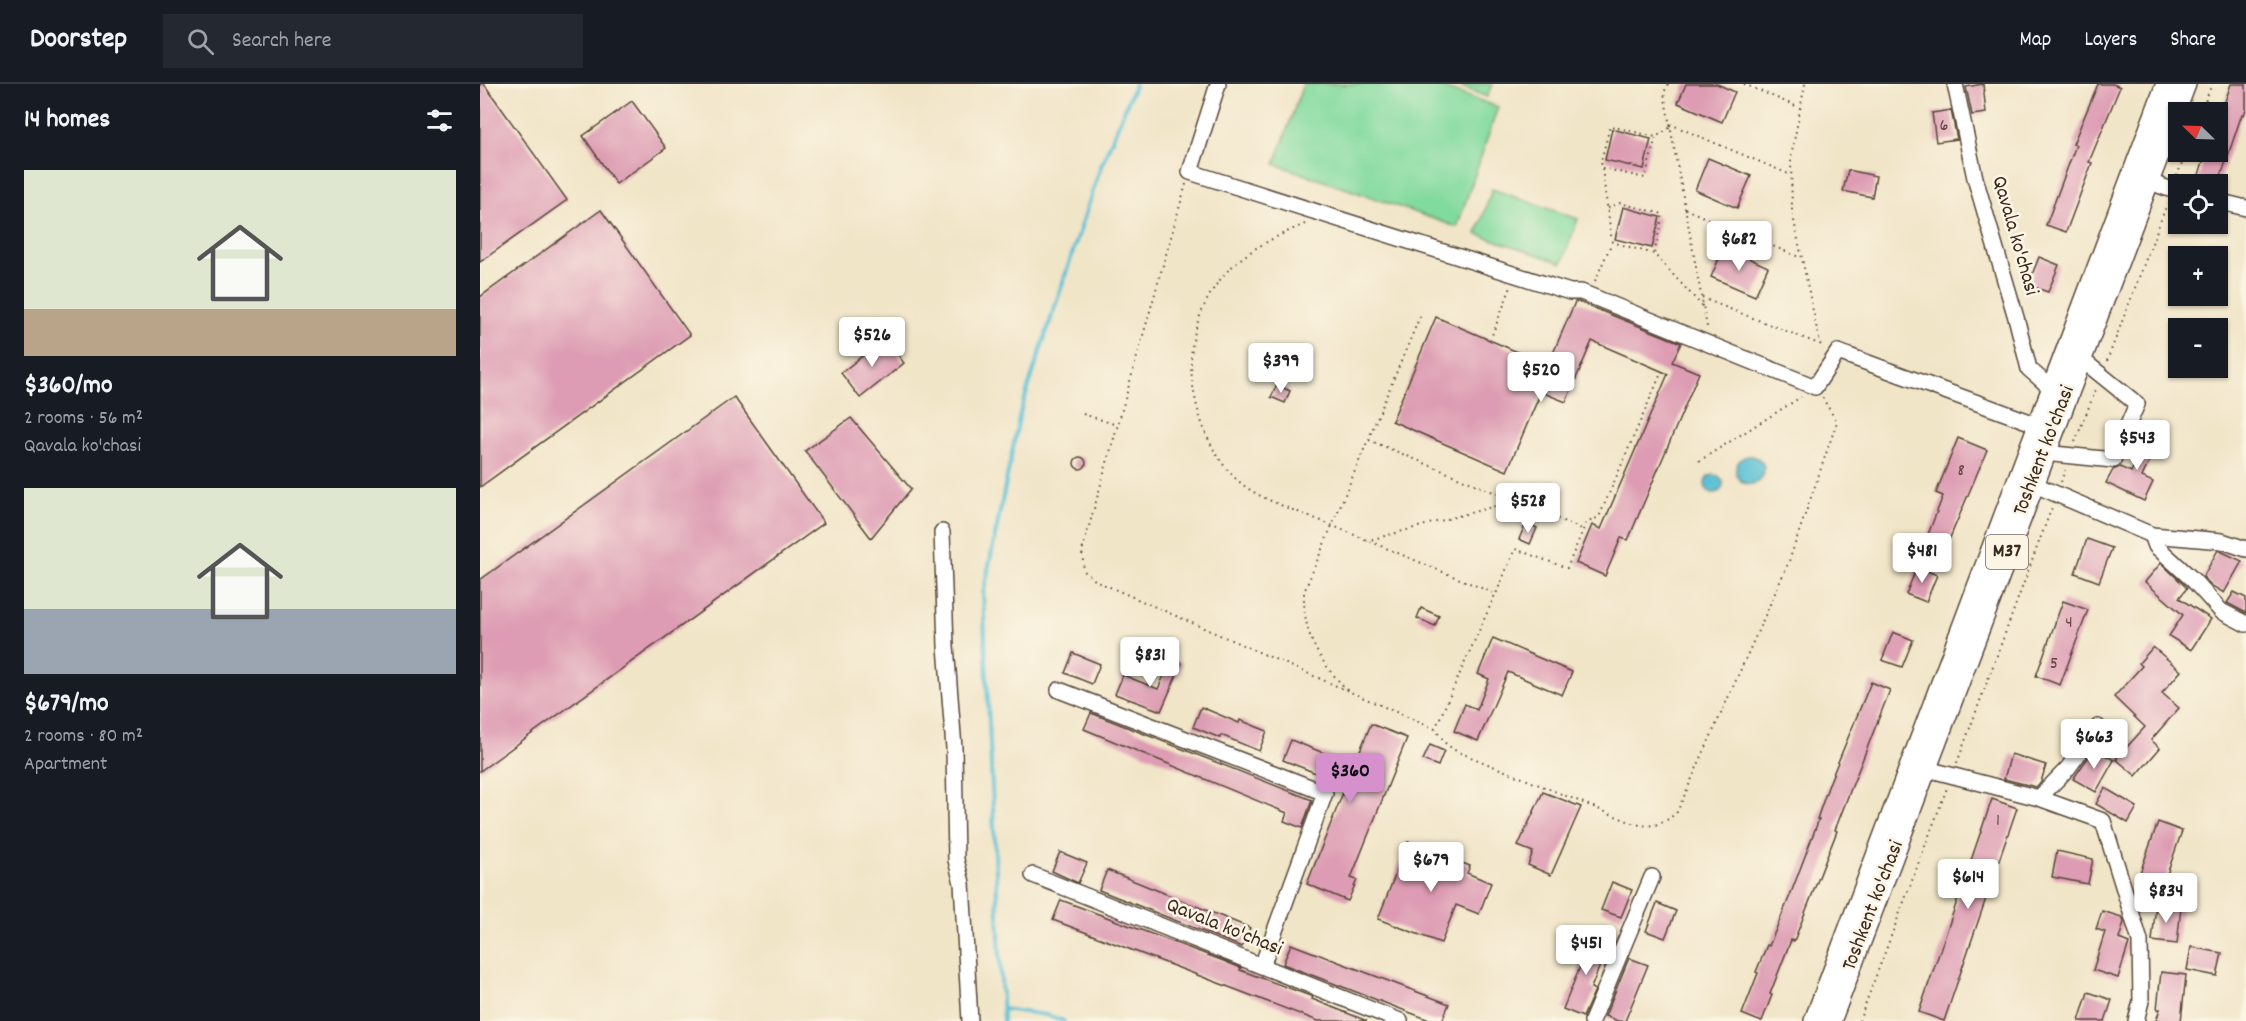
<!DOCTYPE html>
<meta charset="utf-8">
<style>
body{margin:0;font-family:Dekko,sans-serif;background:#242831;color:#f1f3f6;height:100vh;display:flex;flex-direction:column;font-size:22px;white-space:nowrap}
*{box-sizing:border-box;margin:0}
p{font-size:20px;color:#9ea1a6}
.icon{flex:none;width:33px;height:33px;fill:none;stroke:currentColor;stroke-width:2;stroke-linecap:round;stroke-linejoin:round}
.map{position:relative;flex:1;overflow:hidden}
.sheet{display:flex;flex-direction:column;background:#171b24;width:480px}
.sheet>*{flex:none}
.needle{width:39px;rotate:293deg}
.fabs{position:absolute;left:1688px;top:18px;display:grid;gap:12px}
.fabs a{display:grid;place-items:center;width:60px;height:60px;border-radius:0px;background:#171b24;box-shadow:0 2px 4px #0004;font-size:30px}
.price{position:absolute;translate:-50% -51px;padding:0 14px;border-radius:6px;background:#fff;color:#222;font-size:20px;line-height:39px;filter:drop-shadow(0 2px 3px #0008)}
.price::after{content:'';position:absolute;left:50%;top:36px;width:18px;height:14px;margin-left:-9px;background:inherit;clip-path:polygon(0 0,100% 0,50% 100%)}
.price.current{background:#d690ce;color:#111}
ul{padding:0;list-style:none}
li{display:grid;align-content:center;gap:12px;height:318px;padding:0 24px}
li span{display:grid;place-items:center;height:186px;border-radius:0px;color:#555}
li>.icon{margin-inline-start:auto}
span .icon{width:108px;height:108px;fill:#fffc;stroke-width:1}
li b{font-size:26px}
h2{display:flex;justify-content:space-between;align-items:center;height:72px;padding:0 24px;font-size:26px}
header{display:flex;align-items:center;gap:36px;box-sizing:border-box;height:84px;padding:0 30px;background:#171b24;border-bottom:2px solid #363941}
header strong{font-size:28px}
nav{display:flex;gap:33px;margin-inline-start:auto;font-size:21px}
.search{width:420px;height:54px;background:#242831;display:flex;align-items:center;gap:15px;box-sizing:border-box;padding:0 21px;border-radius:0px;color:#9ea1a6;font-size:22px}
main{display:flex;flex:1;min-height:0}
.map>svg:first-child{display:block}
.green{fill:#81da9e;stroke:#5e825e;stroke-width:1.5}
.water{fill:#59c0d6;stroke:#4a757a;stroke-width:1.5}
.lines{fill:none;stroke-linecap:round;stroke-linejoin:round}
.stream{stroke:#59c0d6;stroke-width:4}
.building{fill:#dd9cb3}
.minor-casing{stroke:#564638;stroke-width:18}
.highway-casing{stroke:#564638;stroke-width:24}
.path{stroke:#564638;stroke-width:2;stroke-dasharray:1.5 4.5;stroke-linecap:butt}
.minor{stroke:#fff;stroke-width:15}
.highway{stroke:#fff;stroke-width:21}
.labels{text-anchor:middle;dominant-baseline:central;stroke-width:5;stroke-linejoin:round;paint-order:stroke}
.number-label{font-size:18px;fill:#644643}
.shield{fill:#fcf5e5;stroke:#75675a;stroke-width:1.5}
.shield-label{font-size:20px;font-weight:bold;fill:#3b2a1e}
.street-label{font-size:21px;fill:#3b2a1e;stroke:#fcf5e5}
</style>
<header>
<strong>Doorstep</strong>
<div class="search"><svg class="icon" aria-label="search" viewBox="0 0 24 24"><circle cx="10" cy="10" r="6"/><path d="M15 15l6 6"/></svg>Search here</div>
<nav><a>Map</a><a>Layers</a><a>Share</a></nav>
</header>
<main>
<section class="sheet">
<h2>14 homes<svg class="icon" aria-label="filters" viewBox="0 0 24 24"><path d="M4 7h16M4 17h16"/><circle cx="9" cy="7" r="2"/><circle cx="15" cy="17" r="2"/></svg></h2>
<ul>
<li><span style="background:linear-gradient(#dfe7d0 75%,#b9a48a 0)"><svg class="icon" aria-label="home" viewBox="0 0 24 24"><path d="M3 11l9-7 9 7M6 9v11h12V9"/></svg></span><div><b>$360/mo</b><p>2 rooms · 56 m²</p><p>Qavala ko'chasi</p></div></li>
<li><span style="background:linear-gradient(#dfe7d0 65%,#9aa5b1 0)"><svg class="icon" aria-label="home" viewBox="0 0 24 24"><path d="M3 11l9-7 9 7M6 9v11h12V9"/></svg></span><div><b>$679/mo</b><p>2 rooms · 80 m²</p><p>Apartment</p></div></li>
</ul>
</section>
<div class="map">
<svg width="1766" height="937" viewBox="0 0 1766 937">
<rect width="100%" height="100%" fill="#fcf5e5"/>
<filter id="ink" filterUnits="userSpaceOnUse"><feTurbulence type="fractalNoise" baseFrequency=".0167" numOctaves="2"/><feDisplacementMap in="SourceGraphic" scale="12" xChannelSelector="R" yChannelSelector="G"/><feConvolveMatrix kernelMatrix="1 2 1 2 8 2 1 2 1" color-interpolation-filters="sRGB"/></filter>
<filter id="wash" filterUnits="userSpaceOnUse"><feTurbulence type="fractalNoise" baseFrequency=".008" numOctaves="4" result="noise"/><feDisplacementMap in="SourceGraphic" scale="24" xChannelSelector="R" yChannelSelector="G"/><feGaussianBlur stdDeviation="1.35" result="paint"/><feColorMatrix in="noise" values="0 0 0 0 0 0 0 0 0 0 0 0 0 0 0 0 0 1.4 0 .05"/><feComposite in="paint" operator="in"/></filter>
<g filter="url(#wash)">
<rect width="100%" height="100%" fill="#f1e5c8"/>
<g class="green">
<path d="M823,0H952L1018,23L977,143L795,80Z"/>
<path d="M981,0H1012L1007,13L980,2Z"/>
<path d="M1012,105L1098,135L1082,179L997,150Z"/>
</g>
<g class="water">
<circle cx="1270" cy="386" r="14"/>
<circle cx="1234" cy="400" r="9"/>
</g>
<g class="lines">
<g class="stream">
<path d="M523,925L566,931L584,937"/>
<path d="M523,937L503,511L540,329L621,82L655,0"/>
</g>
</g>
<g id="blocks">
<g class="building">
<path d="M0,0H4L87,116L0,178Z"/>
<path d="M1206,0H1237L1255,8L1242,38L1198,19Z"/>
<path d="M1503,0L1506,29L1492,31L1486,3Z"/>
<path d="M1618,0H1633L1640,3L1609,78L1612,79L1586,148L1566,141L1596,61L1593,60Z"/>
<path d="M1751,0H1766V25L1764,31L1762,30L1738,101L1718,94L1726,68H1737V41Z"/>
<path d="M152,17L186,64L136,100L103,52Z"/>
<path d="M1471,26L1477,55L1456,58L1452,29Z"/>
<path d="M1132,45L1171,55L1164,85L1125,76Z"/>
<path d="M1228,74L1271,92L1257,124L1215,106Z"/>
<path d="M1368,86L1396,92L1392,113L1363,107Z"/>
<path d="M1143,123L1180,133L1172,164L1135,155Z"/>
<path d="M121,126L210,251L0,403V213Z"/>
<path d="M1244,163L1288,183L1275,212L1231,193Z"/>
<path d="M1559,173L1579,181L1568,208L1548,201Z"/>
<path d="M1095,218H1099L1201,259L1192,278L1219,289L1148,456L1141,454L1125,492L1096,479L1112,441L1121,445L1188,290L1112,257L1086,318L1061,308L1027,387L912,337L956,233L1068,281Z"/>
<path d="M405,254L424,279L380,314L361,289Z"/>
<path d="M797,301L810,307L805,319L791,313Z"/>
<path d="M254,313L344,439L0,687V496Z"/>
<path d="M371,334L431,405L391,454L325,367Z"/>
<path d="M1671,345L1682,350L1662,393L1673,398L1664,417L1626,399L1633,386L1640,383L1651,388Z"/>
<path d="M1478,354L1507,366L1467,461L1447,453L1463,412L1456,409Z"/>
<circle cx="600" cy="379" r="6"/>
<path d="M1046,439L1057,444L1050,460L1039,455Z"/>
<path d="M1607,455L1632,464L1619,498L1595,489Z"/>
<path d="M1738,466L1762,477L1744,509L1732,502L1723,493Z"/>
<path d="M1681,479L1707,504L1699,514L1731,535L1711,566L1689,552L1703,531L1665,498Z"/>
<path d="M1437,483L1457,491L1446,518L1426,510Z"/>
<path d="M1754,508L1766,514V529L1747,519Z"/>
<path d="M1583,517L1608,526L1580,601L1556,592Z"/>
<path d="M941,524L959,532L955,542L937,534Z"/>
<path d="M1413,548L1433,556L1422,583L1402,576Z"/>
<path d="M1013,554L1092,588L1082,611L1028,588L998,657L974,647L985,620L997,626L1009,595L998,590Z"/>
<path d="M1673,563L1701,587L1682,609L1699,624L1671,656L1680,664L1656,692L1636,675L1665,643L1634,613L1662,582L1659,579Z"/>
<path d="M593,569L620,580L612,600L585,589Z"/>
<path d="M692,574L702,579L681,627L635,610L643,591L678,605Z"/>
<path d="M1391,598L1410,606L1367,715L1355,746L1357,747L1314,857L1311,856L1290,910L1292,911L1282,937H1279L1262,930L1278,889L1276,888L1287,861L1289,862L1311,809L1339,735H1337L1349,700Z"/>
<path d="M721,623L759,639L760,636L787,647L779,667L741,651L740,654L713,643Z"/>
<path d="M611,629L832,716L822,744L804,737L807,729L604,645Z"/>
<path d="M891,640L927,654L871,794L877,796L868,817L827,800L866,701L803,676L811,656L874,681Z"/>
<path d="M950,661L964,667L958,682L943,676Z"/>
<path d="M1614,665L1634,676L1616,708L1593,695Z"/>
<path d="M1531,670L1566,681L1561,698L1556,703L1524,695Z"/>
<path d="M1625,704L1657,723L1648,739L1616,720Z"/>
<path d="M1063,708L1101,723L1071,791L1048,781L1053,768L1038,762Z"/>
<path d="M1512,715L1537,724L1464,937L1439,928Z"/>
<path d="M1678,738L1702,747L1677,819L1656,812L1654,806Z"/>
<path d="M928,758L990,782L987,789L1011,799L999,830L976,821L961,859L898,835Z"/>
<path d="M1577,767L1613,775L1608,800L1572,793Z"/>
<path d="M580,768L607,779L598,799L572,787Z"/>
<path d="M627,786L770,844L762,863L619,806Z"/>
<path d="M1132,798L1152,806L1141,833L1121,826Z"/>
<path d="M581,816L741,876L761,884L760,886L833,913L832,915L887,937H838L573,836Z"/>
<path d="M1177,819L1196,827L1185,854L1166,847Z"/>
<path d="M1676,821L1701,824L1697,860L1672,857Z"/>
<path d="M1622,827L1642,833L1644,838L1639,855L1649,859L1638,894L1613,886L1625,848L1616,845Z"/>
<path d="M1109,851L1129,859L1111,904L1115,906L1103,933L1083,925L1101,880L1098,879Z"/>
<path d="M811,860L969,920L962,937H952L803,880Z"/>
<path d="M1711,863L1742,869L1737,892L1707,886Z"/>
<path d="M1149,874L1168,881L1145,937H1138L1125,932Z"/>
<path d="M1681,888L1706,891L1701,937H1676L1680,925H1677Z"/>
<path d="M1608,908L1632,916L1625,937H1599Z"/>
</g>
</g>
</g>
<g filter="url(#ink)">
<use href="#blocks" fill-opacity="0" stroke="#564638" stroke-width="1.5"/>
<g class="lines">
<defs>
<g id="minor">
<path d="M738,0L710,88L1090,208H1101L1335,303L1358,268L1558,341"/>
<path d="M1475,0L1495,94L1537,237L1549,285L1572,305"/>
<path d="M1661,95L1698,108"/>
<path d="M1737,117L1766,124"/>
<path d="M1564,369L1633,376L1657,320L1600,274"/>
<path d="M1553,400L1672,451L1742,457L1766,465"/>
<path d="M462,448L466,562L474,664L476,776L482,799L490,937"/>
<path d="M1672,451L1676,462L1713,496L1741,527L1766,540"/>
<path d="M579,606L845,709L782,882"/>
<path d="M1447,685L1559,714L1623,737L1660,857L1661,917L1656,937"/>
<path d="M1559,714L1588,684L1618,643"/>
<path d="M553,791L920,937"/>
<path d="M1112,937L1172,793"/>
</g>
<g id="highway">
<path d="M1335,937L1687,0"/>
<path d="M1350,937L1705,0"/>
</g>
</defs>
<use href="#minor" class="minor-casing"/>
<use href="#highway" class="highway-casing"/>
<g class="path">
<path d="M1188,0L1184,9L1227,243"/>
<path d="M1264,0L1320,24"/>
<path d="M1325,0L1311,73L1312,127L1340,260L1345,262"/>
<path d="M1721,28L1732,0"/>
<path d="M1190,40L1311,91"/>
<path d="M1122,84L1165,94L1176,53"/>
<path d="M1697,92L1706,68"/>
<path d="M706,100L602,467L604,487L616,497L955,645L966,660L976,667L1155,740C1173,744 1184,740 1197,728L1308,480L1357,338L1342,313"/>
<path d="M1128,124L1140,119L1183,130L1174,170"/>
<path d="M1205,125L1321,174"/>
<path d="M825,140C794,153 760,169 739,197C722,219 710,253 711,282C713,322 728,373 762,400C784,418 822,428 848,440C904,463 960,487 1016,510L1035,465L1087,484L1106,439L1119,433L1182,287"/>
<path d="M1132,158L1121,77L1130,42L1176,53L1191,43"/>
<path d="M1115,197L1132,158L1174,170L1223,223"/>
<path d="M1222,214L1339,260"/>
<path d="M1010,256L1031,203"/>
<path d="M1627,277L1687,120"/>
<path d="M603,330L637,341"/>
<path d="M889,356L1102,445"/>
<path d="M1595,358L1616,305"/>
<path d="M1219,377L1321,313"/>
<path d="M1581,398L1585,386"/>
<path d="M886,457L1034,417"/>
<path d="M867,606C838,575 823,552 824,508L941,230"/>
<path d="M955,645L1015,511"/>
<path d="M1477,679L1572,423"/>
<path d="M1379,937L1467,704"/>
</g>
<use href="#minor" class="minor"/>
<use href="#highway" class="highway"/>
</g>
</g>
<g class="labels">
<g class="number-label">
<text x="1464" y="42">6</text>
<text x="1481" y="387">8</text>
<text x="1589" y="539">4</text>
<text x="1574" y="580">5</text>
<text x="1518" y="737">1</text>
</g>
<rect class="shield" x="1506" y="451" width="42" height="34" rx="4.5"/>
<g class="shield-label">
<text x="1527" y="468">M37</text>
</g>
<g class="street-label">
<text transform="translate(1534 152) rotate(74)">Qavala ko'chasi</text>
<text transform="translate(1565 367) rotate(-69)">Toshkent ko'chasi</text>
<text transform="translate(1394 822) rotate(-69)">Toshkent ko'chasi</text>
<text transform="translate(744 844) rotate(22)">Qavala ko'chasi</text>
</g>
</g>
</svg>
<div class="fabs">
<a><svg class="needle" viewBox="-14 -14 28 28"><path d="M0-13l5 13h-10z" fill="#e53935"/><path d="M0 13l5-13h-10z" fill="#9ea1a6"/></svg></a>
<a><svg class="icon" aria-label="locate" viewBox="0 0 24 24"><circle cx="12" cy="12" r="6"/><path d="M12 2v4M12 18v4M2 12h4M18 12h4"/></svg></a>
<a>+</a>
<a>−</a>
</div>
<b class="price" style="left:1259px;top:188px">$682</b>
<b class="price" style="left:392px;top:284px">$526</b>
<b class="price" style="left:801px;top:310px">$399</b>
<b class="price" style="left:1061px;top:319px">$520</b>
<b class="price" style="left:1657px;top:387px">$543</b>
<b class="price" style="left:1048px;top:450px">$528</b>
<b class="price" style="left:1442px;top:500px">$481</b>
<b class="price" style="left:670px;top:604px">$831</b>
<b class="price" style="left:1614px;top:686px">$663</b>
<b class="price current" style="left:870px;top:720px">$360</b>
<b class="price" style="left:951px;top:809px">$679</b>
<b class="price" style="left:1488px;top:826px">$614</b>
<b class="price" style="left:1686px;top:840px">$834</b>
<b class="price" style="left:1106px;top:892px">$451</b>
</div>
</main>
